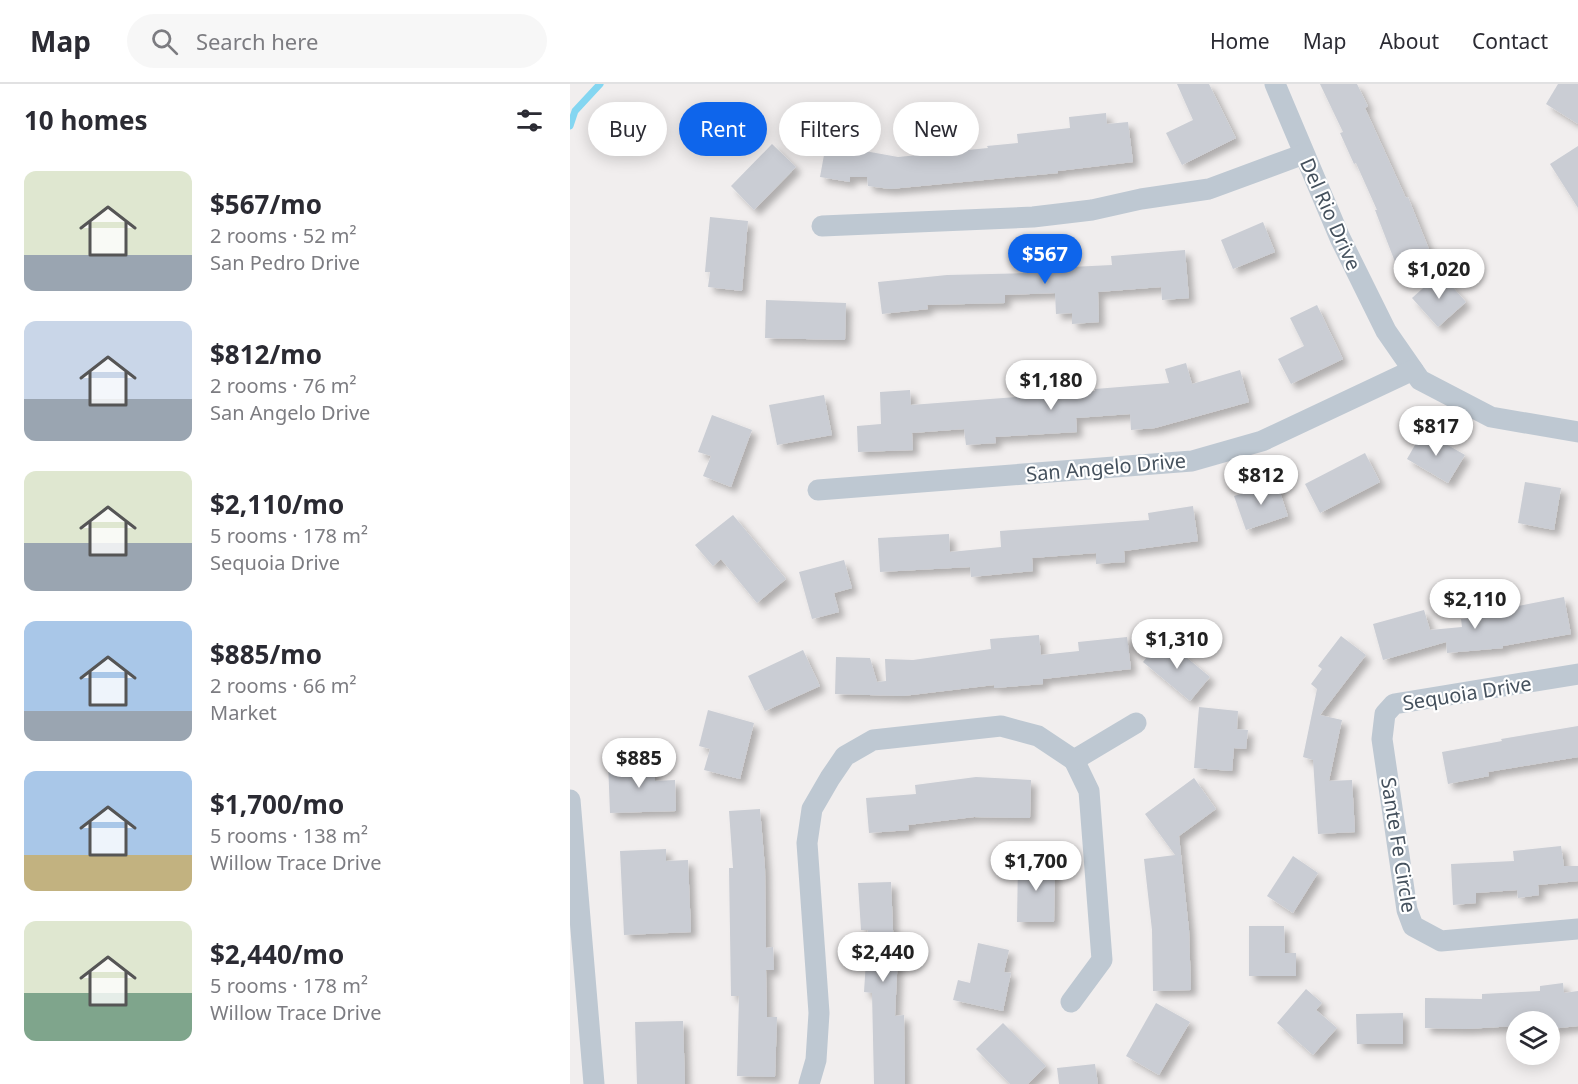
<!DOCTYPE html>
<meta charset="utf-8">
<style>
body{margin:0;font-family:"Noto Sans",sans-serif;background:#f7f7f7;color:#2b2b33;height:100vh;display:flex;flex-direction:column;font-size:22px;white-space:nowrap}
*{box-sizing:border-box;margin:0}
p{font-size:20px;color:#7c7c81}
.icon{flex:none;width:33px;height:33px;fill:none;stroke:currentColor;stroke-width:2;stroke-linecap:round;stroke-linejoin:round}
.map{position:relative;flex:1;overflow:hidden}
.details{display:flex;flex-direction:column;background:#fff;width:570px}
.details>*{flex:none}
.guide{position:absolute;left:18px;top:18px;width:570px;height:54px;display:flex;gap:12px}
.tools{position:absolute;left:936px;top:927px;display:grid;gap:12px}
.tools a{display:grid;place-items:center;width:54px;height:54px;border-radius:50%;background:#fff;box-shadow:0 3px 15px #0003;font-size:30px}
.price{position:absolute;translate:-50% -51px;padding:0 14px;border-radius:21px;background:#fff;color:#222;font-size:20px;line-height:39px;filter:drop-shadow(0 2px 3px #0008)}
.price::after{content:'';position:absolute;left:50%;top:36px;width:18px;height:14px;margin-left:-9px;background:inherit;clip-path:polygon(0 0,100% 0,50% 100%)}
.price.selected{background:#0e65eb;color:#fff}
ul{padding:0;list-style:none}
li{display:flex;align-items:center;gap:18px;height:150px;padding:0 24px}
li span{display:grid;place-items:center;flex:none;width:168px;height:120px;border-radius:12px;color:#555}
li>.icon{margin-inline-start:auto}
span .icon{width:72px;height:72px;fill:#fffc;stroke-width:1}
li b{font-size:26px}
h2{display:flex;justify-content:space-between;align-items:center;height:72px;padding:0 24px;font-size:26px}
.chip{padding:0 21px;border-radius:27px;background:#fff;box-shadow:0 3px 15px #0003;font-size:21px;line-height:54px}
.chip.selected{background:#0e65eb;color:#fff}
header{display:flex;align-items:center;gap:36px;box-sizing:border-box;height:84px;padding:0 30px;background:#fff;border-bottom:2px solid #e1e1e2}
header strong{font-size:28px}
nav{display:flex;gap:33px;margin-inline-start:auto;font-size:21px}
.search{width:420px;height:54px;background:#f7f7f7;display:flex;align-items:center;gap:15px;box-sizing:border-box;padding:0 21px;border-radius:33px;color:#7c7c81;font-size:22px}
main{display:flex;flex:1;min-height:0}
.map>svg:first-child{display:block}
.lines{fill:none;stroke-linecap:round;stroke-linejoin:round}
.stream{stroke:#84d6f1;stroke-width:7}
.building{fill:#cacdd4;filter:url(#shadow)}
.street{stroke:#bec8d2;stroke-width:21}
.labels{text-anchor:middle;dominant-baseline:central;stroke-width:4.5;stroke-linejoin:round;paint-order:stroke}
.street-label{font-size:20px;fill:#45515d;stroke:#fff}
</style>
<header>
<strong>Map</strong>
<div class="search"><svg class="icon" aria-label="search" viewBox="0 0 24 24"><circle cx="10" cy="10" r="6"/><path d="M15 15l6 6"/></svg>Search here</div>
<nav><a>Home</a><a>Map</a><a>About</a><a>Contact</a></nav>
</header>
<main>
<section class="details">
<h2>10 homes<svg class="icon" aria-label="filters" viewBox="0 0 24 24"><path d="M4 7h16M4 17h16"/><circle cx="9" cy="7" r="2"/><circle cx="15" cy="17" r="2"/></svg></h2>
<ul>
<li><span style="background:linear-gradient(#dfe7d0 70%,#9aa5b1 0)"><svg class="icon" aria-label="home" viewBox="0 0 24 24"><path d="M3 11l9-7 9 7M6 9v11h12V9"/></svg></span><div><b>$567/mo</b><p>2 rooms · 52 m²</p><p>San Pedro Drive</p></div></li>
<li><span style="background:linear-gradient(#c9d6e8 65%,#9aa5b1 0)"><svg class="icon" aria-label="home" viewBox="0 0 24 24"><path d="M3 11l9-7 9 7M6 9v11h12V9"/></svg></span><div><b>$812/mo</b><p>2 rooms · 76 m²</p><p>San Angelo Drive</p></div></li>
<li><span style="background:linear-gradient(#dfe7d0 60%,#9aa5b1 0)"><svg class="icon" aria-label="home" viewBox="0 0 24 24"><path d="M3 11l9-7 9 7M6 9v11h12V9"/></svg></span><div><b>$2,110/mo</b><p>5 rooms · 178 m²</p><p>Sequoia Drive</p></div></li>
<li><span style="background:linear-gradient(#a9c7e8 75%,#9aa5b1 0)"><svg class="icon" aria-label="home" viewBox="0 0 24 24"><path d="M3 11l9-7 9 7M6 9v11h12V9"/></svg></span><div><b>$885/mo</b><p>2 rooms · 66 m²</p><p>Market</p></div></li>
<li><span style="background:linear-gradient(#a9c7e8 70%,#c2b280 0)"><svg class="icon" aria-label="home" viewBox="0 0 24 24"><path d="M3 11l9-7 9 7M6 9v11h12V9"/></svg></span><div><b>$1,700/mo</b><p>5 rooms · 138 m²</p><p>Willow Trace Drive</p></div></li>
<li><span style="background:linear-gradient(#dfe7d0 60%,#7fa58c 0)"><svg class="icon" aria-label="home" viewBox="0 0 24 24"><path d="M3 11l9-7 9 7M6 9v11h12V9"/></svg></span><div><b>$2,440/mo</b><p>5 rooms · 178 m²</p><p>Willow Trace Drive</p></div></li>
</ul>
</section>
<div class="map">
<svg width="1008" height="1000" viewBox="0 0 1008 1000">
<defs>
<filter id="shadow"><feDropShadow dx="5.5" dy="5.5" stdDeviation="3" flood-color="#0004"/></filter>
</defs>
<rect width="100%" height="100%" fill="#f1eeee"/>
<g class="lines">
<path class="stream" d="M0,42L5,27L30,0"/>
</g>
<g class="building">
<path d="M607,0H639L666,54L612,81L596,49L623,36Z"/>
<path d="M750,0H787L798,22L795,24L836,114L838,113L861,170L827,183L805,126H807L786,79L784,80L770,49L773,48Z"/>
<path d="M988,0H1008V40L976,20Z"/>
<path d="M536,29L537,40L558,38L563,78L488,87V89L320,105L298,102L297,93H280V98L250,93L256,60L328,73L418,64L417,62L448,59L447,50L500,44L499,33Z"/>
<path d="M202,60L226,83L184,126L161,102Z"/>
<path d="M1008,62V124L980,80Z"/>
<path d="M140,133L178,137L172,207L138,203L140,188H135Z"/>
<path d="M693,138L705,168L663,185L651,156Z"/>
<path d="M615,166L619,214L592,216L591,203L528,208L529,238L502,240V229L486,230L485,209L435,211V219L357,221L358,225L312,230L308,198L377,191L460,189V185L542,181L541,172Z"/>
<path d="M870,189L896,218L868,243L842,214Z"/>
<path d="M196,216L276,219L275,256L195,254Z"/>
<path d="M747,221L773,275L721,300L708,275L734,262L720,234Z"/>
<path d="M616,279L622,300L670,286L679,318L585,344L561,346L560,330L506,334L507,348L425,353L426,359L396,361L394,345L342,349L343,366L288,368L287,342L311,340L310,308L340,306L341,321L525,307V305L599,299L595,285Z"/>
<path d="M254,311L262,351L207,361L199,321Z"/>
<path d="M142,331L182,346L161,403L133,392L141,372L128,368Z"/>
<path d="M853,347L895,371L878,399L837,375Z"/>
<path d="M795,369L810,398L750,429L735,400Z"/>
<path d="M955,398L991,404L984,446L948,439Z"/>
<path d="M707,399L718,432L676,446L664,412Z"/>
<path d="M623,422L628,457L554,467L555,478L526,480V469L462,474L463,487L401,493L400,483L310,488L308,454L379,450L380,468L431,463L430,447L579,436L578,429Z"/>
<path d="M163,431L216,495L187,519L151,475L143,482L125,461Z"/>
<path d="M274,476L282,504L264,509L269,528L242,535L229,488Z"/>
<path d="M994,513L1001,550L933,562V564L877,569L876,558L813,576L803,540L854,526L860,546L892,543L891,535L944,530L943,523Z"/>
<path d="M469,551L471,571L509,567L508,558L557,553L561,585L473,595V600L424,604V601L333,612L265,610L266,573L300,574L307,598L316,597L315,575L343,576L421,565L420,555Z"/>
<path d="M771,552L796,571L750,631L772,636L759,697L782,696L785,748L748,750L743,676L733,673L747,605L741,600L752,585L748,582Z"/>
<path d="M590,557L607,570L610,568L640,593L620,617L573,578Z"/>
<path d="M233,566L250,602L195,627L178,592Z"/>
<path d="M629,623L668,627L667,645L678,646L676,665L664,664L662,687L624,684Z"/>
<path d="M138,626L184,639L170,695L134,686L140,665L129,662Z"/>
<path d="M1008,642V673L918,688L919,692L878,700L872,668L932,657L931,655Z"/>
<path d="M84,677L85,697L105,696L106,727L40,729L38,678Z"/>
<path d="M406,693L461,696L460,734L404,733L338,741L339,746L299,749L296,714L346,710L345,701Z"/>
<path d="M624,694L646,725L609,752L619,846L621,906L583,907L582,846L574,775L605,771L575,730Z"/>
<path d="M190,725L195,784L196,864L203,863L204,886H196L197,933H207L205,993L167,992L169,912H161L159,784H163L159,727Z"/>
<path d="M991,762L994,782H1008V797L968,801L969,811L948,814L947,806L906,809V819L883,821L881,780L944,777L943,767Z"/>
<path d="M96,765V777L118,776L121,848L54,851L50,767Z"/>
<path d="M723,772L748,789L723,829L697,812Z"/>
<path d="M448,777L485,778L484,838H447Z"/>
<path d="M321,798L324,869L328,870L325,932L334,931L335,1000H304L302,909L294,908L298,846H291L288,799Z"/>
<path d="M679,842H714L715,869H726V892H679Z"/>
<path d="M408,859L439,866L434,888L441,889L433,927L383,916L388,896L400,899Z"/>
<path d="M993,899L994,909L1008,907V942L980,945V938H946V942L896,945L855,944V914L912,915V910L970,907V902Z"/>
<path d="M736,905L752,919L746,926L767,944L743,971L707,939Z"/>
<path d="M586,919L620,938L589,991L556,972Z"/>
<path d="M833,929V960H787L786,930Z"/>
<path d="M113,937L115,1000H67L65,938Z"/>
<path d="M433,939L476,982L458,1000H440L406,965Z"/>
<path d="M525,980L528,1000H489L487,984Z"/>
</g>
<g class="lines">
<g class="street">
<path d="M705,0L770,154L816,247L850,296L921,333L1008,348"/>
<path d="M252,142L463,133L522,126L571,115L639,105L734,70"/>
<path d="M248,406L622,377L692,357L843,286"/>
<path d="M1008,590L824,620L815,630L812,655L837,826L843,842L871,857L1008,845"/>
<path d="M0,716L24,1000"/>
<path d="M501,918L532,876L519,707L504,676"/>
<path d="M239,1000L246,976L249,929L237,759L242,725L260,694L275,672L303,656L431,642L468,652L504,676L566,639"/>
</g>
</g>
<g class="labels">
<g class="street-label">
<text transform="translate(761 130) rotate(66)">Del Rio Drive</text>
<text transform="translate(536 383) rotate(-5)">San Angelo Drive</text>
<text transform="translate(897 609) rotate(-9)">Sequoia Drive</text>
<text transform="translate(829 761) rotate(81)">Sante Fe Circle</text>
</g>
</g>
</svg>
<div class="tools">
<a><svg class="icon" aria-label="layers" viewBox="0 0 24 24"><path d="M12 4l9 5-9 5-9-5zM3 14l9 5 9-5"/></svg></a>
</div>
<b class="price selected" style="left:475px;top:201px">$567</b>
<b class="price" style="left:869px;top:216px">$1,020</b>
<b class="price" style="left:481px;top:327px">$1,180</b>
<b class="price" style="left:866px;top:373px">$817</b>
<b class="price" style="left:691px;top:422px">$812</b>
<b class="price" style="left:905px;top:546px">$2,110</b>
<b class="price" style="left:607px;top:586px">$1,310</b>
<b class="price" style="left:69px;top:705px">$885</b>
<b class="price" style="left:466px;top:808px">$1,700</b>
<b class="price" style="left:313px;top:899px">$2,440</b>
<div class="guide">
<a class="chip">Buy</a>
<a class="chip selected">Rent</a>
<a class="chip">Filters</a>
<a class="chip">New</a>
</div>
</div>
</main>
